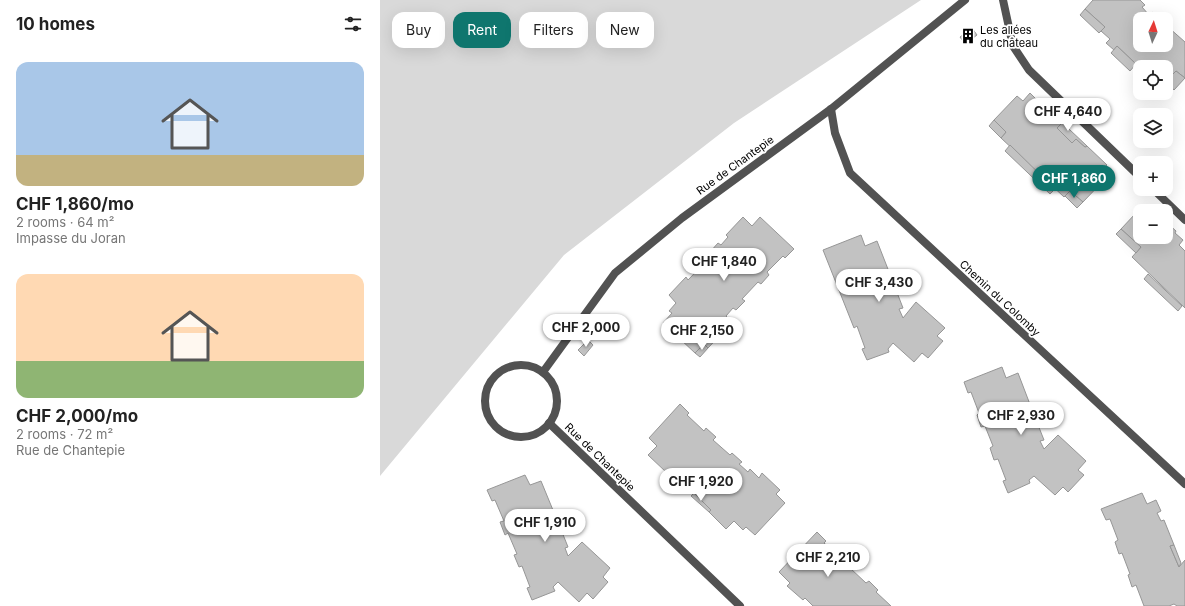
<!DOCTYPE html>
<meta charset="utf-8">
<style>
body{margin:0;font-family:Inter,sans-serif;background:#f2f2f2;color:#222;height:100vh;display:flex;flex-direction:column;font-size:15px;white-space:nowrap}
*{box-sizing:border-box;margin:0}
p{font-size:13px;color:#767676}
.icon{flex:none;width:22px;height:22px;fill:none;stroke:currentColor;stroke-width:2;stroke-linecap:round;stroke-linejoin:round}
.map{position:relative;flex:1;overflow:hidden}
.panel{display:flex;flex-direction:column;background:#fff;width:380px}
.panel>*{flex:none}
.top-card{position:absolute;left:12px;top:12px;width:380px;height:36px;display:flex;gap:8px}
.needle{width:26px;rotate:4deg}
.buttons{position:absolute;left:753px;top:12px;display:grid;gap:8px}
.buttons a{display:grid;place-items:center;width:40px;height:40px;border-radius:8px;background:#fff;box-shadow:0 4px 16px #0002;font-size:20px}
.price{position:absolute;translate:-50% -34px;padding:0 9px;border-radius:14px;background:#fff;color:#222;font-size:13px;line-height:26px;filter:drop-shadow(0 1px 2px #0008)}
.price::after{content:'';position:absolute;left:50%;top:24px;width:12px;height:9px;margin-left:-6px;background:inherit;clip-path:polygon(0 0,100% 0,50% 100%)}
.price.current{background:#0f766e;color:#fff}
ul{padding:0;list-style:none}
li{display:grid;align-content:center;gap:8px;height:212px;padding:0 16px}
li span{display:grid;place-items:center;height:124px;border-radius:12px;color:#555}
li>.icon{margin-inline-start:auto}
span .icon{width:72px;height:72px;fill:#fffc;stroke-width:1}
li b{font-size:17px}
h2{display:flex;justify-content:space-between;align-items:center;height:48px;padding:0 16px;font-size:17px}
.pill{padding:0 14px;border-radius:12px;background:#fff;box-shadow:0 4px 16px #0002;font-size:14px;line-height:36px}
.pill.current{background:#0f766e;color:#fff}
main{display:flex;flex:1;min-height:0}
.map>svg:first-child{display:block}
.green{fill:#d9d9d9}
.building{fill:#c2c2c2;stroke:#969696}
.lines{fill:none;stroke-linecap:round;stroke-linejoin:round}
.street{stroke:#525252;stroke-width:8}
.labels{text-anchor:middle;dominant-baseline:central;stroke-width:3.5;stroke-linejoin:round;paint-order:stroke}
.poi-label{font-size:11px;fill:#000;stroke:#fff;text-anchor:start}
.street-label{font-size:11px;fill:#000;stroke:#fff}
</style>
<main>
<section class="panel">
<h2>10 homes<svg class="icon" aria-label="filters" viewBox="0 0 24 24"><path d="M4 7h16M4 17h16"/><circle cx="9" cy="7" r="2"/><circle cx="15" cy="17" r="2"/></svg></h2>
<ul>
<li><span style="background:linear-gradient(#a9c7e8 75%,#c2b280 0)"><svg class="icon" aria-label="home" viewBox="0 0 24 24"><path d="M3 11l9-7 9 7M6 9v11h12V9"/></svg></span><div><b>CHF 1,860/mo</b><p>2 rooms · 64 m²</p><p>Impasse du Joran</p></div></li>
<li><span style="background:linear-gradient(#ffd9b3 70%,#8fb573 0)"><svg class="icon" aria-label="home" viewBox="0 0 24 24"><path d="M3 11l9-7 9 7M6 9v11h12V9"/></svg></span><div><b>CHF 2,000/mo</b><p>2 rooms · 72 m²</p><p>Rue de Chantepie</p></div></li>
</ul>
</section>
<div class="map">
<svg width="805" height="606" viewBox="0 0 805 606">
<rect width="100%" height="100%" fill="#fff"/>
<path class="green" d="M0,0H541L354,123L184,255L0,476Z"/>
<g class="building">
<path d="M713,0H760L765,5L762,7L769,15L772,12L780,19H760V45H786V29L788,27L805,42V78L796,71L786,81V67H760V75L753,68L756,64L737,46L734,50L726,43L730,39L721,31L725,27L705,9Z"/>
<path d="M705,9L725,27L719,33L700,15Z"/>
<path d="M592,28L597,35L585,44L580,37Z"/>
<path d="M737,46L756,64L750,71L731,53Z"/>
<path d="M796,71L805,78L794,90L786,81Z"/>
<path d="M650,93L681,124L677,128L692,143L696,139L705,147L707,146L727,165L719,173L725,179L703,202L690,191L684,197L621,138L626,132L614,120L637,96L643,101Z"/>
<path d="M672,113L707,146L705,147L696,139L692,143L677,128L681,124L671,115Z"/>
<path d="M614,120L626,132L621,138L609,126Z"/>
<path d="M630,145L675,189L670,194L625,151Z"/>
<path d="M690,191L703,202L697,208L685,196Z"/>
<path d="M756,213L760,218V237H786V222L796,231L795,233L803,240L799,245L805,251V308L752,257L761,247L741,229Z"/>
<path d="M363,217L372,226L380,217L414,249L405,258L403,256L387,272L389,275L381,284L378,282L362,299L365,301L356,310L353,308L346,316L348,318L340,327L344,331L328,348L324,344L315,353L283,323L292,313L289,311L296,303L289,295L306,277L308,280L332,255L330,252L338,243L341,245L348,237L346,235Z"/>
<path d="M741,229L761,247L756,253L736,234Z"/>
<path d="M481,235L485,246L497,241L513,282L509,283L512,291L516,290L523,308L519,309L523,318L536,302L565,328L557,336L563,341L548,358L542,353L534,362L513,343L508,349L509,352L487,360L482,349L485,348L477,326L474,328L443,250Z"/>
<path d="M768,274L802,306L798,311L764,279Z"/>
<path d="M208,340L213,345L204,356L198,350Z"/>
<path d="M324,344L328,348L320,357L315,353Z"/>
<path d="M622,367L626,378L638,373L651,407L648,408L651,416L654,415L664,440L660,441L664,449L678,435L706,461L698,470L704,475L688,492L683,487L675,495L654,476L649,480L650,483L628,493L623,481L626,480L618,459L614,460L610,448L613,446L605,426L601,427L597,415L599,413L591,392L588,393L584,382Z"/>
<path d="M300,404L309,413L307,415L324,431L326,428L336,437L333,440L350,455L352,453L362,462L359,464L368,472L370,469L379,478L382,473L400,490L396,494L405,503L375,535L366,527L363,530L354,521L346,529L329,512L331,510L306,485L303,488L294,479L296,477L288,469L286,472L268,455L277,446L269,438Z"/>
<path d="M145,475L150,485L161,481L175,515L172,516L175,523L178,522L188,547L185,548L188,556L202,542L230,568L223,577L228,582L213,599L207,593L199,602L178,582L173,587L175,591L152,600L147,588L150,587L142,566L139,567L134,555L137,554L128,533L125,535L120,522L124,521L115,500L112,501L107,490Z"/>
<path d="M314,493L331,510L329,512L311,496Z"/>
<path d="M762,493L767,504L776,500L781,511L777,513L781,521L784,520L794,545L790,546L799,567L805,560V606H797L794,604L789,606H764L756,585L752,587L748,575L750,574L742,553L739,554L735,542L738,540L730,519L726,520L721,509Z"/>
<path d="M437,532L446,541L444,543L461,558L463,556L472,566L470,568L486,583L489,581L498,590L496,592L511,606H433L425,598L423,600L407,586L410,583L399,572Z"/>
<path d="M794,545L801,563L799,567L790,546Z"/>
</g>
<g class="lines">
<g class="street">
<path d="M623,0L633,46L649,70L760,177"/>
<path d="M451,109L455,133L470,173L805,484"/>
<path d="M773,189L805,220"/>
<circle cx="141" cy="401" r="36"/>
<path d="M163,372L235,273L302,218L451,109L585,0"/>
<path d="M169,423L360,606"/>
</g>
</g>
<defs>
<symbol id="building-bare" viewBox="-9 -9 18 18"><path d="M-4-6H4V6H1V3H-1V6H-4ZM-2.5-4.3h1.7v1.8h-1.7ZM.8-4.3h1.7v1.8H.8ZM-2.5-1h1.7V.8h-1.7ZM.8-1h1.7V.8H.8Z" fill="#000" stroke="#fff" stroke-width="2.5" paint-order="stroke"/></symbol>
</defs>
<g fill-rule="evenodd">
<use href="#building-bare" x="577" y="25" width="22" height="22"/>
</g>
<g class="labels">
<g class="poi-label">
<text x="600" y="30">Les allées<tspan x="600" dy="13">du château</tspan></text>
</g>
<g class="street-label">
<text transform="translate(355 165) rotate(-36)">Rue de Chantepie</text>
<text transform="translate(620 298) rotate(43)">Chemin du Colomby</text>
<text transform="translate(220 457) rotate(44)">Rue de Chantepie</text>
</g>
</g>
</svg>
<div class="buttons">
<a><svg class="needle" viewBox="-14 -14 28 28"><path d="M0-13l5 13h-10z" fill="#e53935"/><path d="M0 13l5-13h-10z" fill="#767676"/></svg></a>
<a><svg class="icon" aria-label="locate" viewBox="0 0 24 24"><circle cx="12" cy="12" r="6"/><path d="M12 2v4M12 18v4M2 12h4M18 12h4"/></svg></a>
<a><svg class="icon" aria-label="layers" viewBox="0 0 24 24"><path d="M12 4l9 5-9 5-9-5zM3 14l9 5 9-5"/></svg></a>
<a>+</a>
<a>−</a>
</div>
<b class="price" style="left:688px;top:132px">CHF 4,640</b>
<b class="price current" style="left:694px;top:199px">CHF 1,860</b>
<b class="price" style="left:344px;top:282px">CHF 1,840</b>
<b class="price" style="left:499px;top:303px">CHF 3,430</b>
<b class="price" style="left:206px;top:348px">CHF 2,000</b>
<b class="price" style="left:322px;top:351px">CHF 2,150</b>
<b class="price" style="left:641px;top:436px">CHF 2,930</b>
<b class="price" style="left:321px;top:502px">CHF 1,920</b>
<b class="price" style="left:165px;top:543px">CHF 1,910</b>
<b class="price" style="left:448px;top:578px">CHF 2,210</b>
<div class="top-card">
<a class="pill">Buy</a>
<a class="pill current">Rent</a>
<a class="pill">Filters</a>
<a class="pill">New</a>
</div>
</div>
</main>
